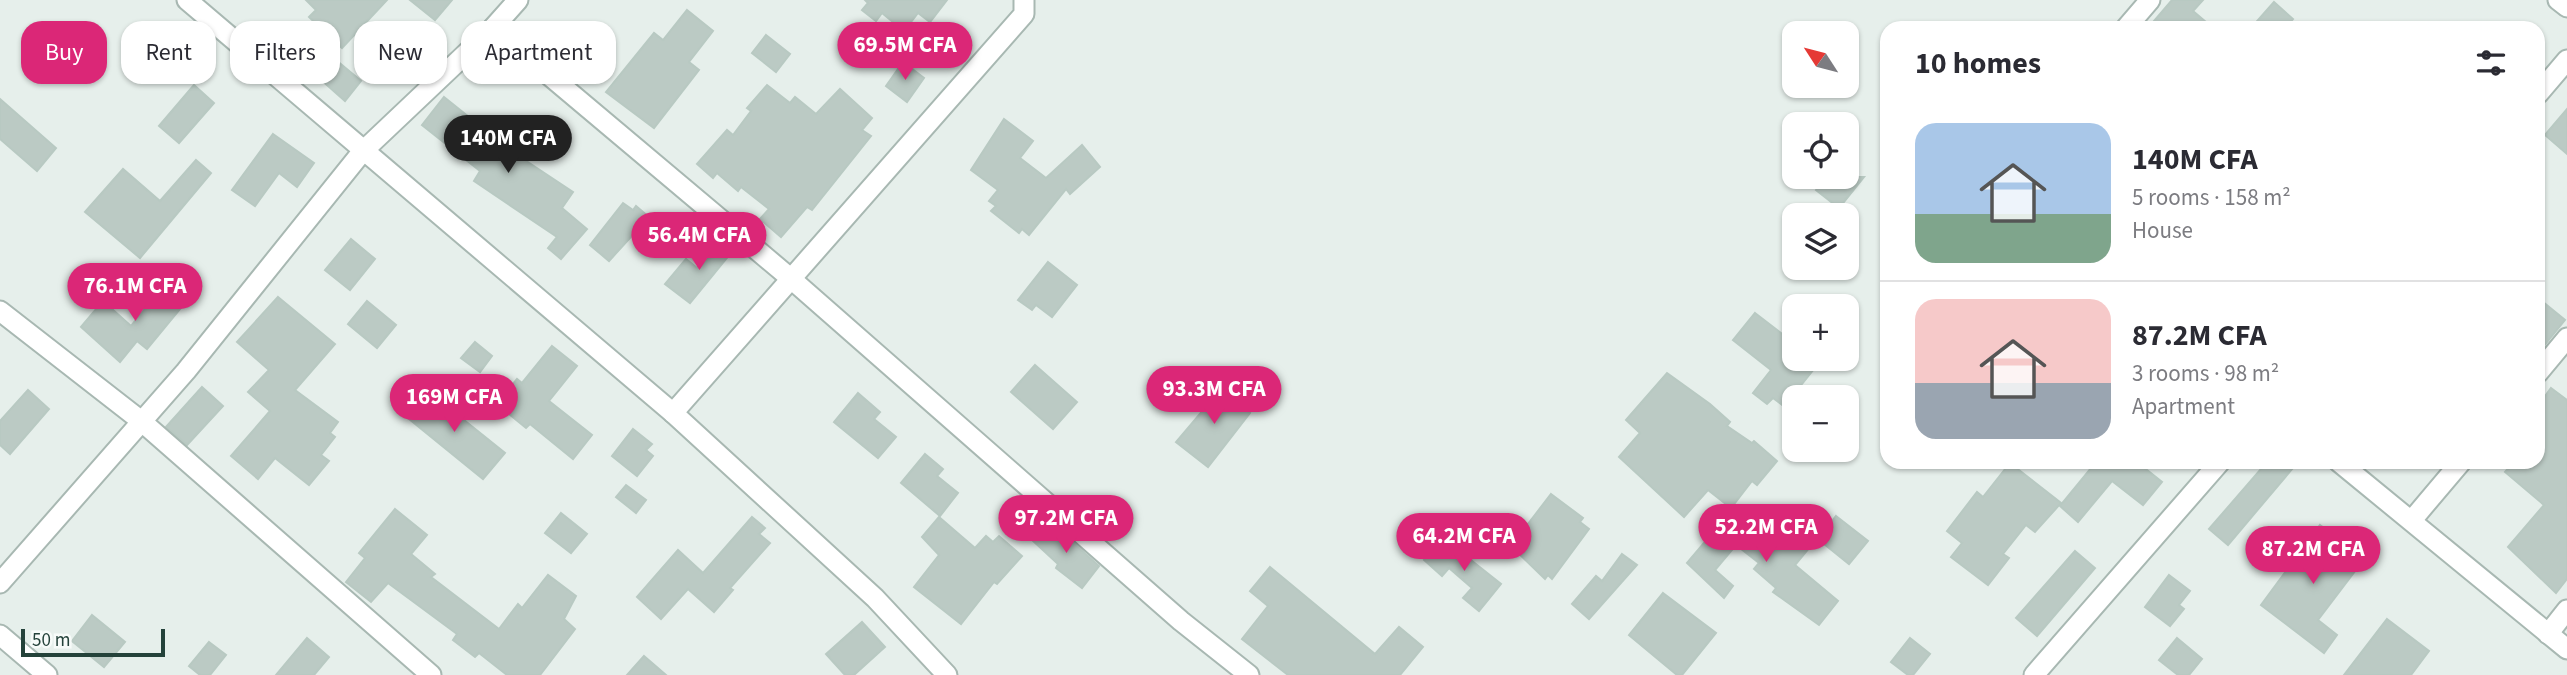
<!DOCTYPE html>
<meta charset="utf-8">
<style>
body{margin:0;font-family:"Source Sans 3",sans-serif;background:#f7f7f7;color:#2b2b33;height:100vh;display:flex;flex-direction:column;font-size:26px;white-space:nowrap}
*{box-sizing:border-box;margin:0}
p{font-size:23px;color:#7c7c81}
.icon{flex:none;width:38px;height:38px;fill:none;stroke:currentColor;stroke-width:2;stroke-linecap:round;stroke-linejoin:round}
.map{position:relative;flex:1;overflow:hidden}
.side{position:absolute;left:1880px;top:21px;width:665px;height:448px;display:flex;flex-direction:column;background:#fff;border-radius:21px;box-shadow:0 2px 5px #0004}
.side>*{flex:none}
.guide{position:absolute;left:21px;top:21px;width:665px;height:63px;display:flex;gap:14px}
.needle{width:46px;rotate:306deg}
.tools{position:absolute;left:1782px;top:21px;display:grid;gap:14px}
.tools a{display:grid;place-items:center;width:77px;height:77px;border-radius:14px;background:#fff;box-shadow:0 2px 5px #0004;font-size:35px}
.scale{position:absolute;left:21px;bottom:18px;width:144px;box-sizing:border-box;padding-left:7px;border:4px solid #24423a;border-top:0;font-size:19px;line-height:24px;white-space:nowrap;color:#24423a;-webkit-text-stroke:5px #f7fbf9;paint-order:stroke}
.price{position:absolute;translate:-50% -60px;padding:0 16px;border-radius:24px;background:#db2777;color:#fff;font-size:23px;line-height:46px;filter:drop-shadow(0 2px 4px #0008)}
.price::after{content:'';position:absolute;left:50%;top:42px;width:21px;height:16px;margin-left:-10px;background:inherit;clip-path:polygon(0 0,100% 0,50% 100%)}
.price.on{background:#222;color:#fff}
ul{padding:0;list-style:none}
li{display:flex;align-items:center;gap:21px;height:175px;padding:0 35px}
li+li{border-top:2px solid #e1e1e2}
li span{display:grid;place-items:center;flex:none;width:196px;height:140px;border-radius:21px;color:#555}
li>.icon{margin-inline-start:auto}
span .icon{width:84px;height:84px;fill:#fffc;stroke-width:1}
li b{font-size:30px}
h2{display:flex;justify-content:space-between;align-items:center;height:84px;padding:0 35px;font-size:30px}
.chip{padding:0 24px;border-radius:21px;background:#fff;box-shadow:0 2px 5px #0004;font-size:24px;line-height:63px}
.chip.on{background:#db2777;color:#fff}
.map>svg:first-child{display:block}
.building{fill:#bbcac4;stroke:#b8c9c2;stroke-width:2}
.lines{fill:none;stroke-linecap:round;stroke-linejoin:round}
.minor-casing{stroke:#a8b8b2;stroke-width:23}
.minor{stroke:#fff;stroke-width:19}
</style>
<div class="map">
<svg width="2567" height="675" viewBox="0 0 2567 675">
<rect width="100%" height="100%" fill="#e6efeb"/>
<g class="building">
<path d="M306,0H387L342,48L309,17L316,10Z"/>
<path d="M410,0H452L435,20Z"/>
<path d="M865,0H947L930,22L918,13L904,31L882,13L876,21L862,10L868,3Z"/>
<path d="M2172,0H2203L2193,11L2213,28H2148Z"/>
<path d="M2274,2L2293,19L2285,28H2251Z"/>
<path d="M687,10L713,31L689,62L699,70L654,128L606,92L654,33L663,40Z"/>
<path d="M766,35L790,54L776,72L752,53Z"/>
<path d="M336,60L361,81L345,101L320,79Z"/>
<path d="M903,62L924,78L907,102L886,86Z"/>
<path d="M194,85L214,103L179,143L159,126Z"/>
<path d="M767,85L790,103L795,97L816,114L840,89L872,118L862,130L871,136L812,210L807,207L781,237L760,219L769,209L741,187L738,191L717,173L713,178L697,164L727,130L733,135L751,111L747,108Z"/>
<path d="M444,97L489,133L487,135L573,192L562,208L587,229L561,259L548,248L557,237L474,181L480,171L422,125Z"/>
<path d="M0,99L56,148L37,171L0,139Z"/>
<path d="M2567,109V154L2545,135Z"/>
<path d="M1004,119L1033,141L1020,158L1046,178L1082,145L1100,167L1070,194L1066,189L1029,235L1022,229L1019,233L991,211L996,206L989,201L998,190L971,170Z"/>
<path d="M273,134L314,163L297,187L279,173L255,206L232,190Z"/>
<path d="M196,160L211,173L140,258L85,212L123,169L160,201Z"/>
<path d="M1826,177H1864L1839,208L1816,190Z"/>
<path d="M623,203L633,210L636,206L649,217L609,261L590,245Z"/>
<path d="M723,237L735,248L690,303L665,284L686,259L697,268Z"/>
<path d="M351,239L375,259L350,290L325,270Z"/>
<path d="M1048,262L1077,285L1052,317L1036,305L1032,310L1018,300Z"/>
<path d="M169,280L190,297L147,349L137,341L120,362L81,327L103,301L131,326Z"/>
<path d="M278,297L335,344L295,390L338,422L330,433L335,437L321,455L329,461L309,485L275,458L258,479L231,456L270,411L248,392L269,370L237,342Z"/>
<path d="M2538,298L2565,320L2538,353Z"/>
<path d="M367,301L396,325L377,348L348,324Z"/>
<path d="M1755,313L1794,343V359H1822L1794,394V414L1773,398L1767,404L1753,393L1771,370L1733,340Z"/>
<path d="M475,342L492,356L480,372L461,358Z"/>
<path d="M552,346L577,366L549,401L592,435L573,459L530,424L526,428L503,409L506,406L499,401L517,379L522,383Z"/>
<path d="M1035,365L1077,402L1053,429L1011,392Z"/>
<path d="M1667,373L1710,404L1730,422L1727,426L1752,443L1754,441L1777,461L1757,485L1752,481L1731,508L1708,490L1684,517L1619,457L1640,433L1626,420Z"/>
<path d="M1226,383L1239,393L1233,400L1250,413L1208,467L1176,442Z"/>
<path d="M202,387L223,406L187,445L166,427Z"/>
<path d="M424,388L505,453L483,479L403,414Z"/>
<path d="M2551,388L2567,400V579L2556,593L2508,547L2544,505L2505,472L2514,462H2538V406Z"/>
<path d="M28,390L49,409L10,454L0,445V421Z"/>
<path d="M858,393L880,412L874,419L896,437L878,458L834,422Z"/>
<path d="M633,429L652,444L646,450L653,456L637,476L612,456Z"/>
<path d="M925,454L943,469L937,476L958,493L940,516L901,483Z"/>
<path d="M2096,462H2137L2162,482L2143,505L2112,481L2078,522L2060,506Z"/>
<path d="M2267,462H2298L2228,545L2209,529Z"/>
<path d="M2010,463L2061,503L2035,532L2026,525L2003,554L2009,558L1988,585L1951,557L1962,543L1947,531L1977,492L1983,497Z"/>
<path d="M626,485L646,500L636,513L616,497Z"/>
<path d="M1551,494L1583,518L1580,522L1589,529L1552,579L1548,575L1545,579L1511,546Z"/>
<path d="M395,509L427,535L411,554L435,574L431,577L499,629L518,604L522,608L548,575L576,596L564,619L575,629L540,675H507L479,653L475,657L453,640L457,634L388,583L371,602L346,582L365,558L359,553Z"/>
<path d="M1732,510L1772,544L1790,522L1815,541L1795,565L1838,601L1819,625L1773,592L1776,588L1754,569L1759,563L1736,545L1715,570L1733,586L1724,598L1687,563Z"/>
<path d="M561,513L587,534L571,553L545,533Z"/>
<path d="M1836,516L1868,541L1849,564L1818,539Z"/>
<path d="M752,517L765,528L759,534L770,543L730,588L733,590L714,612L688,589L661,619L637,597L678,550L703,573Z"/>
<path d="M939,517L975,548L986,536L993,542L999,536L1022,556L997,584L994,582L961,624L914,587L939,555L922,537Z"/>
<path d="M1049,521L1099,566L1082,588L1056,568L1058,564L1032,540Z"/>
<path d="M2320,525L2365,558L2318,620L2337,635L2324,653L2261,605Z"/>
<path d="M1443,538L1501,584L1479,611L1463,598L1472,588L1449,568L1442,576L1424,560Z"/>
<path d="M2075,551L2095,568L2037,636L2016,618Z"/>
<path d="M1622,554L1637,565L1589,619L1572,604L1596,576L1602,581Z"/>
<path d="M1270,567L1375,654L1399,627L1423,647L1400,675H1288L1242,639L1268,606L1250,591Z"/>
<path d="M2169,575L2190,591L2179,605L2184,609L2170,626L2145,607Z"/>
<path d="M1663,593L1716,633L1682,675H1677L1629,635Z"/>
<path d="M92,615L125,642L104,667L72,641Z"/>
<path d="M2387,619L2429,651L2411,675H2344Z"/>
<path d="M862,622L885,647L854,675H845L826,654Z"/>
<path d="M307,638L329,657L314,675H276Z"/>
<path d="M1910,638L1930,654L1913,675H1908L1891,662Z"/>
<path d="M2177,638L2202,659L2189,675H2178L2159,660Z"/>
<path d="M209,642L226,655L210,675H200L189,666Z"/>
<path d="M644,656L666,675H627Z"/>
</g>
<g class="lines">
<defs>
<g id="minor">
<path d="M187,0L673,413L875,598L947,675"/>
<path d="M2558,0L2567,7"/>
<path d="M493,28L518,0"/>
<path d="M2126,28L2150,0"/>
<path d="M2538,94L2567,60"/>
<path d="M0,311L140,420L431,675"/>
<path d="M2538,373L2567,338"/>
<path d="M673,413L1024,14V0"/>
<path d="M2339,462L2567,649"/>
<path d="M2412,520L2461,462"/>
<path d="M0,583L186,371L362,152L493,28L789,277L1181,621L1249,675"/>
<path d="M2548,634L2567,610"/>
<path d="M0,635L47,675"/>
<path d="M2034,675L2220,462"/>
</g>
</defs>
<use href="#minor" class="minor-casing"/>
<use href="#minor" class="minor"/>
</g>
</svg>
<div class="tools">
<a><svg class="needle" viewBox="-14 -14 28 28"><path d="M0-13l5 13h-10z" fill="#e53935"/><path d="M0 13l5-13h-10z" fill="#7c7c81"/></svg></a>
<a><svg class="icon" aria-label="locate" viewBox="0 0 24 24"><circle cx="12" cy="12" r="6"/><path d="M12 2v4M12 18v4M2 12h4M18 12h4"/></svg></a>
<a><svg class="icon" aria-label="layers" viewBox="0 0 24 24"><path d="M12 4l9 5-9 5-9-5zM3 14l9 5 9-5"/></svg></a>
<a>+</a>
<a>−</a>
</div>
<div class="scale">50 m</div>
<b class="price" style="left:905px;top:82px">69.5M CFA</b>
<b class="price on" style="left:508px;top:175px">140M CFA</b>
<b class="price" style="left:699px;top:272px">56.4M CFA</b>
<b class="price" style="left:135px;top:323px">76.1M CFA</b>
<b class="price" style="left:1214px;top:426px">93.3M CFA</b>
<b class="price" style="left:454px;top:434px">169M CFA</b>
<b class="price" style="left:1066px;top:555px">97.2M CFA</b>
<b class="price" style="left:1766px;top:564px">52.2M CFA</b>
<b class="price" style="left:1464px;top:573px">64.2M CFA</b>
<b class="price" style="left:2313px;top:586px">87.2M CFA</b>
<div class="guide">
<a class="chip on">Buy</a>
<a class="chip">Rent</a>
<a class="chip">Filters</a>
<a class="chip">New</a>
<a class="chip">Apartment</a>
</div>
<section class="side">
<h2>10 homes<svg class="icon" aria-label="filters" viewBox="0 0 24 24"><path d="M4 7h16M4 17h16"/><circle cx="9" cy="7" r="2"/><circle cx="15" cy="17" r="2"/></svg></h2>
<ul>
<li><span style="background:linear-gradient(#a9c7e8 65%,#7fa58c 0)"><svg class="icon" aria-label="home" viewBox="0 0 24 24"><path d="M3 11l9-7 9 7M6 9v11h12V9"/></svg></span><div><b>140M CFA</b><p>5 rooms · 158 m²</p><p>House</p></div></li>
<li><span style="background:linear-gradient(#f6c9c9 60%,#9aa5b1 0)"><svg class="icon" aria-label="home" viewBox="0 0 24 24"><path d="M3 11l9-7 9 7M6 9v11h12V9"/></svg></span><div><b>87.2M CFA</b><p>3 rooms · 98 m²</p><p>Apartment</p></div></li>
</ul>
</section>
</div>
